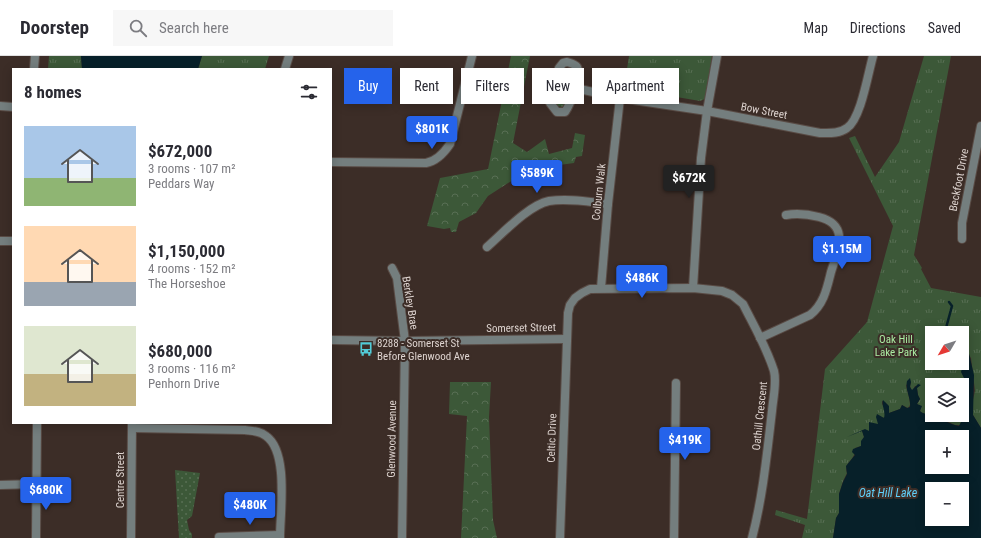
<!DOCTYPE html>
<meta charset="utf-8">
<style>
body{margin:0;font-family:"Roboto Condensed",sans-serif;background:#f7f7f7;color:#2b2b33;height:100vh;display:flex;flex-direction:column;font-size:15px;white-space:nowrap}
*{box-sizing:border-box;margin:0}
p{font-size:13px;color:#7c7c81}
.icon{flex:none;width:22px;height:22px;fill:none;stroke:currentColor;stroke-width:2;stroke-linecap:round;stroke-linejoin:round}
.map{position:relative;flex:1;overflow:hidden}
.panel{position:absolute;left:12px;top:12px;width:320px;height:356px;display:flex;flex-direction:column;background:#fff;border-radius:0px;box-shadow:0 2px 10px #0003}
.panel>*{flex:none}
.hud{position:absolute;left:344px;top:12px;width:380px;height:36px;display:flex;gap:8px}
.needle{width:26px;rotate:231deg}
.buttons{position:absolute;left:925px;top:270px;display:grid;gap:8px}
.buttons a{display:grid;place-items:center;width:44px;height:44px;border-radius:0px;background:#fff;box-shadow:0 2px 10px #0003;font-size:20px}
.price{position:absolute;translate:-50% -34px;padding:0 9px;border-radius:4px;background:#2563eb;color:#fff;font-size:13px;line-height:26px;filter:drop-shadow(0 1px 2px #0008)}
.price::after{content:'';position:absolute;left:50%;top:24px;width:12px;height:9px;margin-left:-6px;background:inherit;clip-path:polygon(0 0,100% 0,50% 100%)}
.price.on{background:#222;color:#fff}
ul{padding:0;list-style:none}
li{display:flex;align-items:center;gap:12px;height:100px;padding:0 12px}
li span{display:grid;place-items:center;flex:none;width:112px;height:80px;border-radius:0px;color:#555}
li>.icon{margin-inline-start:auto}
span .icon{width:48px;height:48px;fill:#fffc;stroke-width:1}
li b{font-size:17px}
h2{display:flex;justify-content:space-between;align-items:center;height:48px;padding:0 12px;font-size:17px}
.tag{padding:0 14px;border-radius:0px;background:#fff;box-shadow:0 2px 10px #0003;font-size:14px;line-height:36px}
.tag.on{background:#2563eb;color:#fff}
header{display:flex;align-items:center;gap:24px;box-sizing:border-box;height:56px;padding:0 20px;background:#fff;border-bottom:1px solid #e1e1e2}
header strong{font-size:19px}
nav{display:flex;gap:22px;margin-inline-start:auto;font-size:14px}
.search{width:280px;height:36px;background:#f7f7f7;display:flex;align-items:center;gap:10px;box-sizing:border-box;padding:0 14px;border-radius:0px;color:#7c7c81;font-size:15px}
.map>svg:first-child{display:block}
.grass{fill:url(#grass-dots)}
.forest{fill:url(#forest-crowns)}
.park{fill:url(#park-tufts);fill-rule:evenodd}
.water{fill:#072029;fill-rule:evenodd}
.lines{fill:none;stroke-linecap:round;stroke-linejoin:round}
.stream{stroke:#072029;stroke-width:2.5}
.minor-casing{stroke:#594b45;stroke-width:10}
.minor{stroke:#747e7e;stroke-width:8}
.labels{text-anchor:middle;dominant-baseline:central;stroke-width:4;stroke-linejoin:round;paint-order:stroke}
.street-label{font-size:11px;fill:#ded4d0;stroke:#3c2d27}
.park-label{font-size:11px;fill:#aaeba2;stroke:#3c2d27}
.poi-label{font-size:11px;fill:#ded4d0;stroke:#3c2d27;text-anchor:start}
.water-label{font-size:12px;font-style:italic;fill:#5fd0fa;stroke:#3c2d27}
</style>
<header>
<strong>Doorstep</strong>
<div class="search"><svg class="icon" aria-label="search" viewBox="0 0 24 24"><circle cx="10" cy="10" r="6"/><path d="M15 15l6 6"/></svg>Search here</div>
<nav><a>Map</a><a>Directions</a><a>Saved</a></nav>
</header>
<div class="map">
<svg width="981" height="482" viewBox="0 0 981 482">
<defs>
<pattern id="grass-dots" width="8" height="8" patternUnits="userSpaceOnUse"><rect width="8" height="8" fill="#3c5838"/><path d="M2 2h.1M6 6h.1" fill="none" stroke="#586f54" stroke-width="1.8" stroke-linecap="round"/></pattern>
<pattern id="forest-crowns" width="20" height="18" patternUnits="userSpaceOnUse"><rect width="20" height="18" fill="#3c5838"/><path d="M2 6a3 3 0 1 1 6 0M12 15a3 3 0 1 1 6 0" fill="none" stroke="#586f54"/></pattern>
<pattern id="park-tufts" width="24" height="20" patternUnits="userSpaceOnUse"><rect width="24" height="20" fill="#3c5838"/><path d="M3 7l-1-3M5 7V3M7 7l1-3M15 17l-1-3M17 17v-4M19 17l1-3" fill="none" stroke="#586f54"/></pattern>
</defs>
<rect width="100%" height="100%" fill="#3c2d27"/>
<g class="grass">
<path d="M570,12L574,17L568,43L563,51L556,50L555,47L560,24L564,13Z"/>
<path d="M175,414L200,417L192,460L187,464L189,474L192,478V482H179Z"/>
</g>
<g class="forest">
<path d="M511,0H530L513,87L527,96L545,83L549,98L572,92L575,77L585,79L582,100L576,101L574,107L530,113L488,140L476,157L459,166L456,176H451L450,172L444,173L427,170L440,122L488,113Z"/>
<path d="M450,326H491L489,361L493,464L497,482H461L467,360L449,358Z"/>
</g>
<g class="park">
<path d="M49,0H81L82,13H48Z"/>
<path d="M202,0H269L265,13H198Z"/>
<path d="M629,0H712L705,43L700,45L624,32Z"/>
<path d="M924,0H951L914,199L922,212L921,213L931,232L981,241V372L973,359L972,348L975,335L971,302L969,299L967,289L962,288V277H932V307H962L963,312L962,314L967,328L963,343L966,356L960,369H955L938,361L922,357L920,355L921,351L917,348L920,343L918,339L917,332L919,330H915L912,335L910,330L911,326L906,329C907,336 910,342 910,349L908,352L902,349L900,353L889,357C890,352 888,347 882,345V348L885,352V361L878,364V368H869V375L862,374L864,381L861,390L855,392C855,394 855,397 854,399C851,406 844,408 847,417L843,425L839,438V457L836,462L833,482H802L805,469L775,459L776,454L807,463L825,313L867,266L893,170L849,82L855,80L875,121L899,86ZM932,329H962V359H932Z"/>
</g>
<g class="water">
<path d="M81,0H202L198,13H82Z"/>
<path d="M962,288L967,289L974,319L973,359L981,372V482H833L836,462L839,457V438L843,426L847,418L846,410L855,399L852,396L853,393L861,390V385L864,381L862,375L847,381L865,373L869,375V366L878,368L876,361L877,358L884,362C886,355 881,349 883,344L889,350V357L900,353L902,349L907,352L910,351C911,341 905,335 907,325L910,322L911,326L910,331L912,334L918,328L921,329L917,332L918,339L920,343L917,348L922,350L920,355C923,358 927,358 931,359C941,362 950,369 959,370L966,356L963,343L967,328L961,316C964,308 962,297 962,288ZM932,381H962V411H932ZM932,433H962V463H932Z"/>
</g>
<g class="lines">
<path class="stream" d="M946,277V272L952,250L949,246"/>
<defs>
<g id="minor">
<path d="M567,6C570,7 575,8 577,11C582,19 570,49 565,56H557L550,47L559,12L563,7Z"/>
<path d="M34,13L35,0"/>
<path d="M285,13L289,0"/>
<path d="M575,32L620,42L707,55L820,77C829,77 839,78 847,72C861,63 868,17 873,0"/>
<path d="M0,50L13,51"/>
<path d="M331,106L426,107C437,105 444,97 450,88L472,0"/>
<path d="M962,183V167L981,70"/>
<path d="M0,185H13"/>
<path d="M487,191C503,177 529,149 549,145C569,142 589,146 608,148"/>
<path d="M392,212L397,222L405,285L402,482"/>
<path d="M601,232L608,148L620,42"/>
<path d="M693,232L701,102L707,55L717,0"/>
<path d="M760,282L810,259C824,248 827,232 831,216C838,193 850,169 819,161C807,158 798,157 786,159"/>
<path d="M331,284L405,285L566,283"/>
<path d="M132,372L245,374C253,375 260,375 266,380C289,396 280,456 280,482"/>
<path d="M0,429L36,428"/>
<path d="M219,481L280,479"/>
<path d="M36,482L37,367"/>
<path d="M131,482L132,368"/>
<path d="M560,482L568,257L570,249L575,242L582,237L590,233L693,232L722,235L732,239L743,248C754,270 767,292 774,315C777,327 773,342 772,355C767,397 763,440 752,482"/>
<path d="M674,482L676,327"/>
</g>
</defs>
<use href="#minor" class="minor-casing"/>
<use href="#minor" class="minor"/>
</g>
<defs>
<symbol id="bus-bare" viewBox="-9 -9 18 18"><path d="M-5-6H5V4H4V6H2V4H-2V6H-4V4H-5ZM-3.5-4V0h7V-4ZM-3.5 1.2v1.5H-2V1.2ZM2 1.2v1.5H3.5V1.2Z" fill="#52cbd7" stroke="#3c2d27" stroke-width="2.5" paint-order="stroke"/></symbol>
</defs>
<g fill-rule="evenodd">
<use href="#bus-bare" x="356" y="283" width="20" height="20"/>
</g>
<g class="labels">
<g class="street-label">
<text transform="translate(764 55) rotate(11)">Bow Street</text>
<text transform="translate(959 124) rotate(-79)">Beckfoot Drive</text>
<text transform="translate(599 136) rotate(-84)">Colburn Walk</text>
<text transform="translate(410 247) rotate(81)">Berkley Brae</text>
<text transform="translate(521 272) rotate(-1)">Somerset Street</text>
<text transform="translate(760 360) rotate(-84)">Oathill Crescent</text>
<text transform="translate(552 382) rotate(-88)">Celtic Drive</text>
<text transform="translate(392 383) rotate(-89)">Glenwood Avenue</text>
<text transform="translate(120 424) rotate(-90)">Centre Street</text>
</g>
<g class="park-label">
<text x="896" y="283">Oak Hill<tspan x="896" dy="13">Lake Park</tspan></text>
</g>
<g class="poi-label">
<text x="377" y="287">8288 - Somerset St<tspan x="377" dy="13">Before Glenwood Ave</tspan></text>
</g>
<g class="water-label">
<text x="888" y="437">Oat Hill Lake</text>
</g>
</g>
</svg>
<div class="buttons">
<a><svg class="needle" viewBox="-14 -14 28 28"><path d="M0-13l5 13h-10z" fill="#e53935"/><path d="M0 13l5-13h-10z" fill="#7c7c81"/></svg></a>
<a><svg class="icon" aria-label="layers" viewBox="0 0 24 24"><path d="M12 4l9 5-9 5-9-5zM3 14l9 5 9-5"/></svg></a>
<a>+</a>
<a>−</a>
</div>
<b class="price" style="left:432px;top:94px">$801K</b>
<b class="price" style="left:537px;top:138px">$589K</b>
<b class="price on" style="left:689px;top:143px">$672K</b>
<b class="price" style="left:842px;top:214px">$1.15M</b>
<b class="price" style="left:642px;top:243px">$486K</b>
<b class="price" style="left:685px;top:405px">$419K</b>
<b class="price" style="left:46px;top:455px">$680K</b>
<b class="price" style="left:250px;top:470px">$480K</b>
<div class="hud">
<a class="tag on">Buy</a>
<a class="tag">Rent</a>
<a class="tag">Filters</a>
<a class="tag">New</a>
<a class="tag">Apartment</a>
</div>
<section class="panel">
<h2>8 homes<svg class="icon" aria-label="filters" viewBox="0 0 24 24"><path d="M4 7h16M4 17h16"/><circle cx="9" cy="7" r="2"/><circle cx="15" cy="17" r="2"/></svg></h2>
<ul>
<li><span style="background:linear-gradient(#a9c7e8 65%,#8fb573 0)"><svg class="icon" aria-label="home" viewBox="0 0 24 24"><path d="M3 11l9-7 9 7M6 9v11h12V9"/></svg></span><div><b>$672,000</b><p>3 rooms · 107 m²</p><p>Peddars Way</p></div></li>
<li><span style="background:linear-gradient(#ffd9b3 70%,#9aa5b1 0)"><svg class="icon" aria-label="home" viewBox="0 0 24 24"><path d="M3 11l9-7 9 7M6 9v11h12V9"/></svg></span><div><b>$1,150,000</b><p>4 rooms · 152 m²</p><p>The Horseshoe</p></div></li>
<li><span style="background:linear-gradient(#dfe7d0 60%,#c2b280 0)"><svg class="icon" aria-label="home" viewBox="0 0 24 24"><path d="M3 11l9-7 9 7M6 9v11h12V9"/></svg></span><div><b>$680,000</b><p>3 rooms · 116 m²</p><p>Penhorn Drive</p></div></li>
</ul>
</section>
</div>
